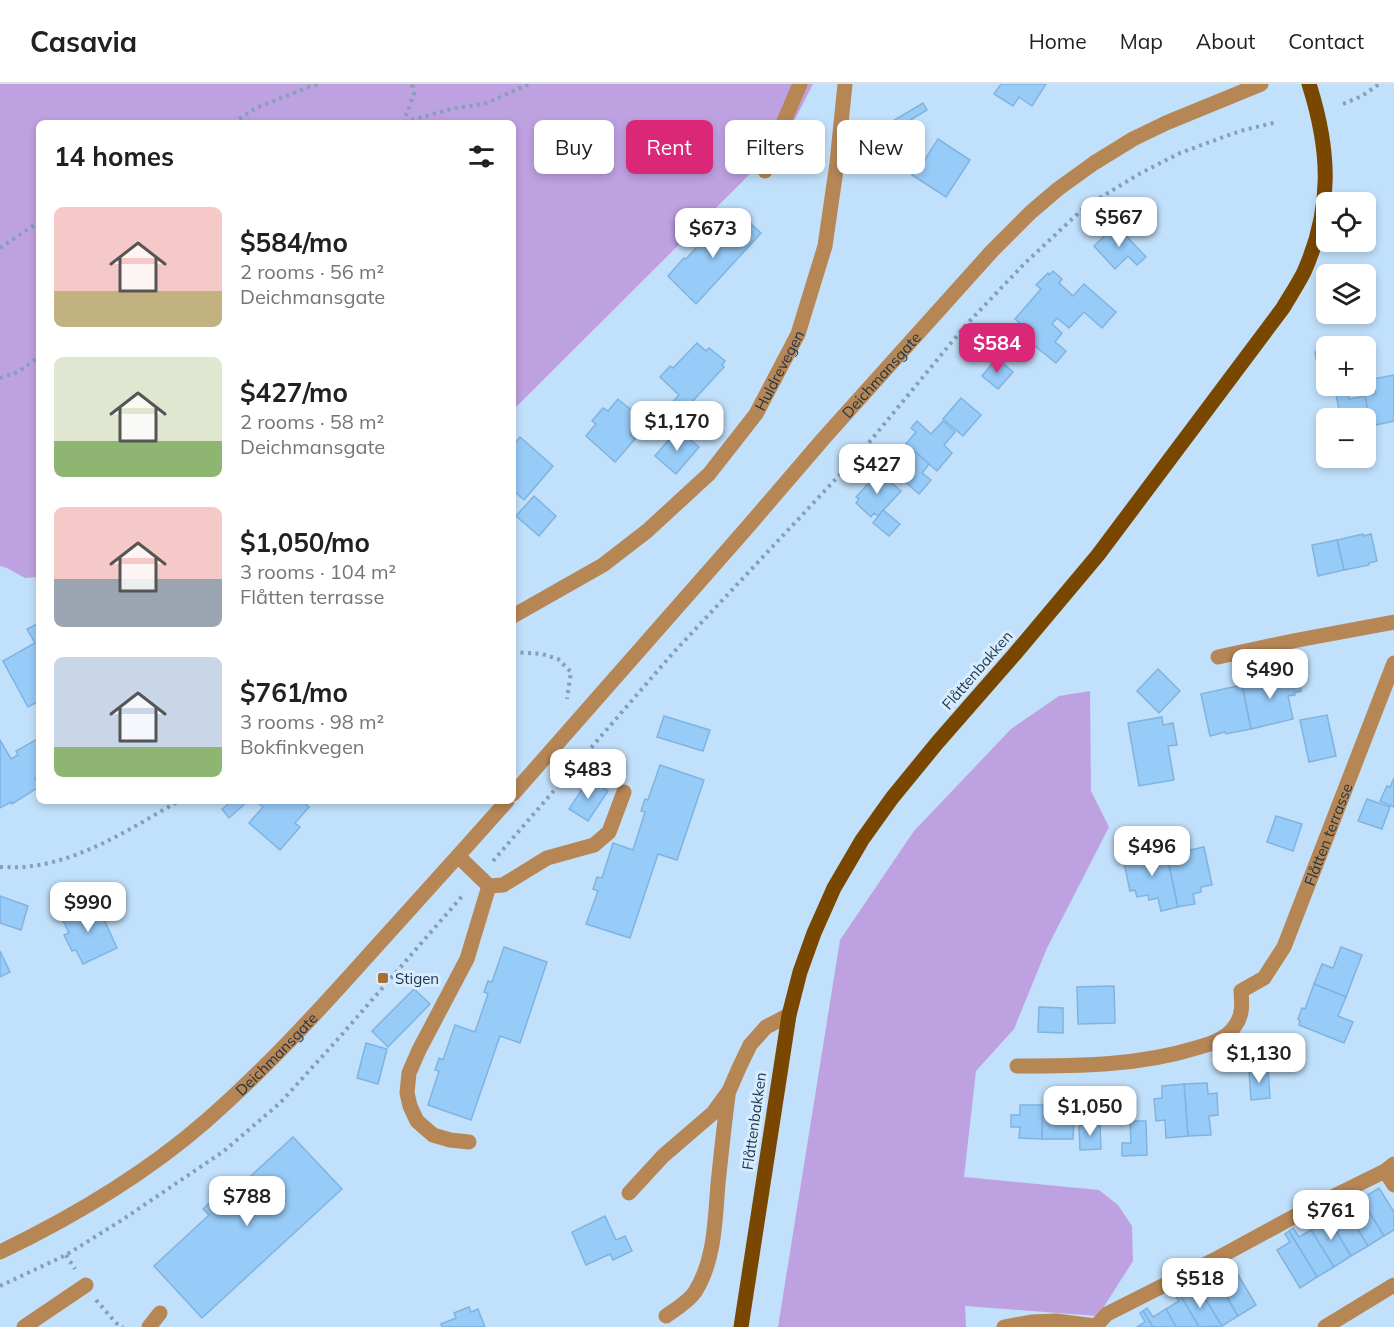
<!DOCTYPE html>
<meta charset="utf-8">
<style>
body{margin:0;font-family:Mulish,sans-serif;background:#f2f2f2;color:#202124;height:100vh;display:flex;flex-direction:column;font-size:22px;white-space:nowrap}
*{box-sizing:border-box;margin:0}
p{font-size:20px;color:#757577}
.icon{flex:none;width:33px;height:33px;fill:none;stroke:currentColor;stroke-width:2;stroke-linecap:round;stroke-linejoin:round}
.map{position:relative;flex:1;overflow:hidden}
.drawer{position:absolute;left:36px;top:36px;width:480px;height:684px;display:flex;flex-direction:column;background:#fff;border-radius:9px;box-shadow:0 3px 9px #0003}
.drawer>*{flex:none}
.banner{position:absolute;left:534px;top:36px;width:570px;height:54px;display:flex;gap:12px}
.buttons{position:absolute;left:1316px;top:108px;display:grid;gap:12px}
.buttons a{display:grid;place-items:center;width:60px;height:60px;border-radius:9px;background:#fff;box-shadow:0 3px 9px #0003;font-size:30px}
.price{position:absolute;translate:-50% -51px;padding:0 14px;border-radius:12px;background:#fff;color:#222;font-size:20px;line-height:39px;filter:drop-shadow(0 2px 3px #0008)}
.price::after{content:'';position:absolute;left:50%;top:36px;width:18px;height:14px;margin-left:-9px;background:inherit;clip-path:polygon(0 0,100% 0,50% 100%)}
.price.active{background:#db2777;color:#fff}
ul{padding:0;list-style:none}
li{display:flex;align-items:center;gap:18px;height:150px;padding:0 18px}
li span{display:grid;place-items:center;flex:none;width:168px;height:120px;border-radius:9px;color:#555}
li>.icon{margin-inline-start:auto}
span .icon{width:72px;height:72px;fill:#fffc;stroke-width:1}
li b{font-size:26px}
h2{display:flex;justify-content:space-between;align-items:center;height:72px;padding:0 18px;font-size:26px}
.chip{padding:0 21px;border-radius:9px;background:#fff;box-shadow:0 3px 9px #0003;font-size:21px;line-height:54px}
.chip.active{background:#db2777;color:#fff}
header{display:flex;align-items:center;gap:36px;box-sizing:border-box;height:84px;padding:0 30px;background:#fff;border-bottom:2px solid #e0e0e0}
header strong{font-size:28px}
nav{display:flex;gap:33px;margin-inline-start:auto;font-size:21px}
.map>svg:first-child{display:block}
.green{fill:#bea1e1}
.building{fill:#97cbf8;stroke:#80b3df;stroke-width:1.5}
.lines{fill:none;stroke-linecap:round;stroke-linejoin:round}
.path{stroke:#849fb6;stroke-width:4;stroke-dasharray:3 4.5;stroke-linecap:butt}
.minor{stroke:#b78655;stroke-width:15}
.major{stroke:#7a4700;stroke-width:15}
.poi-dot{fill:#a96f2f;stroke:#d7ecfe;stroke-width:2}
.labels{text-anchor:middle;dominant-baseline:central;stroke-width:6;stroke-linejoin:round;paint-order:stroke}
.street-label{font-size:15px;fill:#1e3345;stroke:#d7ecfe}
.poi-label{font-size:15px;fill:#1e3345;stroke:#d7ecfe;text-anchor:start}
</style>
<header>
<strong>Casavia</strong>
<nav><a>Home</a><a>Map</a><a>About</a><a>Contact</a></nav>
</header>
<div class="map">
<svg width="1394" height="1243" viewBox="0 0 1394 1243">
<rect width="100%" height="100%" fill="#c1e0fb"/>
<g class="green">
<path d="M0,0H813L789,47L776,64L513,326V39H39V493L25,494L7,484L0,482Z"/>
<path d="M1090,607L1091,707L1109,743L1047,864L1014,945L976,987L964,1093L1099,1106L1118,1121L1132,1142L1133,1177L1098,1232L965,1222L966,1243H778L840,856L914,747L1011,645L1059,612Z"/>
</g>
<g class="building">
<path d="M1001,0H1046L1032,22L1019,13L1013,22L994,10Z"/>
<path d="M923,19L927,26L907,38L910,43L888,56L881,44Z"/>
<path d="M938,55L970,76L946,113L912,91L922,75L924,77Z"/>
<path d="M740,130L761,149L696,220L668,192L684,174L686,175L712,146L720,153Z"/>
<path d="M1116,141L1146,173L1137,181L1128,172L1115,185L1094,162Z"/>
<path d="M1053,187L1062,195L1059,199L1073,212L1084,200L1116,228L1102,244L1084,228L1069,244L1057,234L1052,240L1062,249L1055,258L1066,267L1056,279L1026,255L1031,249L1015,235L1041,205L1036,201L1048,189L1049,191Z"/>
<path d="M697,259L706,267L709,264L725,277L722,281L724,283L691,319L697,324L687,336L670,321L679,311L660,293L670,282L673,284Z"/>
<path d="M1326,266V288L1319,289L1315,268Z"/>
<path d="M997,274L1013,288L998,305L982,292Z"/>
<path d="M1394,291V337L1371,342L1365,312L1376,310L1373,295Z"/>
<path d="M1348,308L1349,315L1365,312L1371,342L1365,343V334H1341L1336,311Z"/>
<path d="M961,314L981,331L963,352L943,335Z"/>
<path d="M618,315L643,336L630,351L635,355L615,378L586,352L596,340L592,337L603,324L608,327Z"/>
<path d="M917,337L931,350L943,337L955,348L944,361L952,369L937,387L906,360L916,348L911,344Z"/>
<path d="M678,345L699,363L676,390L655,372Z"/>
<path d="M520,353L553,382L524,416L513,406V362Z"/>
<path d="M906,360L929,380L922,389L931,396L919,410L881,377L888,370L893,374Z"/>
<path d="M879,388L901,407L878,432L874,429L871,433L856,419L859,415L856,413Z"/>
<path d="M534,412L556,432L539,452L516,432Z"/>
<path d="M883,426L900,440L889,452L873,439Z"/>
<path d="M1363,450V452L1371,450L1377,477L1369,479V481L1344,486L1337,456Z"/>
<path d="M1337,456L1344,486L1318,492L1312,461Z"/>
<path d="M39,539V617L28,623L3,577L35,559L27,545Z"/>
<path d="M1158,585L1180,607L1159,629L1137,607Z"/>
<path d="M1297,589L1301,607L1294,609L1295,611L1288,612L1293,635L1251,645L1242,601Z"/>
<path d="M1242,601L1251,645L1226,650L1225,648L1210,652L1201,610Z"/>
<path d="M1327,631L1336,672L1309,678L1300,636Z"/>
<path d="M664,632L710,646L703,667L657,653Z"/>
<path d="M1162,633L1163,641L1173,639L1177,661L1168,662L1174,696L1139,702L1128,639Z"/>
<path d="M39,654V692L35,694L39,703L12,720L11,718L0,724V656L11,675L18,671L16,667Z"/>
<path d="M660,681L704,696L677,776L658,770L630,854L586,840L598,807L593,805L597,793L602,794L613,759L633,766L645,728L641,727L645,715L648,716Z"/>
<path d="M1394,694V723L1380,717L1387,702L1390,703Z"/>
<path d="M589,695L608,707L588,737L569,725Z"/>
<path d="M1367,715L1390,723L1382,745L1358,737Z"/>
<path d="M232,717H248L229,734L222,725Z"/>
<path d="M262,717H302L309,723L295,739L300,743L280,766L249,739L263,723L259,720Z"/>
<path d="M1276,732L1302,740L1293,767L1267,758Z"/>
<path d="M1165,763L1178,823L1161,827L1158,814L1149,816L1148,811L1137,813L1135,806L1130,807L1123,774Z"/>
<path d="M1204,763L1212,801L1201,803V808L1193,810L1195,820L1178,823L1167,771Z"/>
<path d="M0,812L28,822L21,846L0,839Z"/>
<path d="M96,818L117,864L83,880L76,866L72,867L64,851L69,849L61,833Z"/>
<path d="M504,863L547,878L520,959L500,952L471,1036L428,1021L439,987L435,986L439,974L443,976L455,941L475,948L488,910L484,908L488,897L492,898Z"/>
<path d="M1341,863L1362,871L1346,913L1314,900L1322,880L1333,884Z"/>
<path d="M0,867L10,888L0,893Z"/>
<path d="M1314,900L1346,913L1338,932L1353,938L1344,959L1299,941L1300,937L1298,935L1302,924L1305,925Z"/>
<path d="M1114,902L1115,939L1078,940L1077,903Z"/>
<path d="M414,905L430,920L388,963L372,947Z"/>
<path d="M1039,923L1063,924V949L1038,948Z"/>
<path d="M366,959L387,965L378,1000L357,994Z"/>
<path d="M1268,985L1270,1014L1251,1016L1249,986Z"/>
<path d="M1207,999L1208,1010L1217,1009L1218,1031L1209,1032L1211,1051L1188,1052L1184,1000Z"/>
<path d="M1184,1000L1188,1052L1166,1054L1165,1036L1156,1037L1154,1015L1162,1014V1002Z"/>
<path d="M1020,1021H1043L1042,1055L1019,1054L1020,1043H1011V1031H1020Z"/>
<path d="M1043,1021L1065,1022V1034H1074L1073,1055H1042Z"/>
<path d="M1130,1037H1146L1147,1071L1122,1072V1059H1131Z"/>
<path d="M1079,1041H1100L1101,1065L1080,1066Z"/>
<path d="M293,1053L342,1105L202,1234L154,1182L209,1131L203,1125L214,1115L216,1117L225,1109L222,1107L233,1097L239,1103Z"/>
<path d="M1360,1104L1365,1113L1379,1104L1394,1128V1146L1384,1152L1356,1107Z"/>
<path d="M1356,1107L1384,1152L1368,1162L1345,1125L1358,1117L1352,1109Z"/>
<path d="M1327,1124L1332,1133L1345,1125L1368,1162L1351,1172L1323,1126Z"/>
<path d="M1323,1126L1351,1172L1334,1183L1311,1146L1324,1138L1319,1129Z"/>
<path d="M605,1132L616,1156L625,1152L632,1167L613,1176L610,1170L586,1181L572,1148Z"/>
<path d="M1293,1144L1299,1153L1311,1146L1334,1183L1317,1193L1289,1147Z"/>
<path d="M1289,1147L1317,1193L1300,1204L1277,1166L1290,1158L1285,1150Z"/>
<path d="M1234,1184L1256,1221L1238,1232L1211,1187L1215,1185L1219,1192Z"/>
<path d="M1211,1187L1238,1232L1222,1242L1199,1205L1212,1197L1207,1189Z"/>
<path d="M1181,1204L1186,1213L1199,1205L1222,1242L1199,1243L1178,1207Z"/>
<path d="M1178,1207L1199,1243H1176L1166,1225L1179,1217L1174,1209Z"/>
<path d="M469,1223L471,1228L478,1225L485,1243H442L441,1240L456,1234L454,1229Z"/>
<path d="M1147,1224L1153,1233L1166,1225L1176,1243H1153L1143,1227Z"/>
<path d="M1143,1227L1153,1243H1137L1145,1238L1140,1229Z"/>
</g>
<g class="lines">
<g class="path">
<path d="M1343,20L1362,12L1379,0"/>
<path d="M404,38L451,25L487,19L529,0"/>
<path d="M233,39L256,24L311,2L320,0"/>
<path d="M403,39L414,10L412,0"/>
<path d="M0,164L39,138"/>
<path d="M0,294L18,288L39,273"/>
<path d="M513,568L542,570L558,575L571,588L567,615"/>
<path d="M493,777L673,569L862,367L965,242L1024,180L1085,123L1139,90L1180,69L1240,47L1277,38"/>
<path d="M0,783C11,783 22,784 32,782C85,775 133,743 179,717"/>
<path d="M66,1171L75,1185"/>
<path d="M0,1202L66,1171L122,1136L224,1067L280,1019L338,955L464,810"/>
<path d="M96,1216L116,1239L123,1243"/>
</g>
<g class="minor">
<path d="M765,87L776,56L800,0"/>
<path id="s1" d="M513,532L603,481L647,447L709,390L756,330L798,250L825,162L837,79L845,0"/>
<path d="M1218,573L1298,556L1394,538"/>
<path id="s2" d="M513,710L745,446L824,354L992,167L1031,128L1058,105L1094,79L1133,55L1166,39L1261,0"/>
<path d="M458,772L489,802L503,801L547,774L594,761L609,748L624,708"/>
<path id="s3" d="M1017,982C1077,982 1138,982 1196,964C1210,960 1227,955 1235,942C1243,931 1242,920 1241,907L1264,894L1284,863L1394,579"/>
<path d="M469,1058L450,1056L433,1051L417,1037L410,1022L407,1009L409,989L419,966L467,875L489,802"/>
<path d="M1385,1087L1394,1101"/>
<path d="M629,1109L663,1072L713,1029L729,1007L739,984L750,961L766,943L789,931"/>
<path id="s4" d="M0,1168C73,1133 144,1091 206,1037C263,987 314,932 365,875C412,823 460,770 507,717"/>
<path d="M666,1232C676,1225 688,1218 695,1208C715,1176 715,1136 718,1100C721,1071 724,1042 728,1012"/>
<path d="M24,1243L86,1201"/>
<path d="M149,1243L160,1229"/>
<path d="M1004,1243L1031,1238L1056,1237L1095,1242"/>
<path d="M1095,1243L1107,1230L1214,1176L1308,1125L1385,1087L1394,1080"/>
<path d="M1325,1243L1394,1201"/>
</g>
<path class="major" d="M741,1243L789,931L800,888L814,849L834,804L862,756L892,714L937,659L1014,571L1098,471L1283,224C1290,212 1298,200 1304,188C1333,123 1330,66 1309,0"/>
</g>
<rect class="poi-dot" x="377" y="888" width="12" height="12" rx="3"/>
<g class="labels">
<g class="street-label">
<text stroke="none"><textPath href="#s1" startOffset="369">Huldrevegen</textPath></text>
<text stroke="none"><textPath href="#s2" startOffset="558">Deichmansgate</textPath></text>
<text transform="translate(977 586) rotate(-49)">Flåttenbakken</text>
<text stroke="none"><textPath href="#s3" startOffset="447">Flåtten terrasse</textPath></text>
<text stroke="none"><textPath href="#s4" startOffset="342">Deichmansgate</textPath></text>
<text transform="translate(754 1037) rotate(-82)">Flåttenbakken</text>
</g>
<g class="poi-label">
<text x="395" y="894">Stigen</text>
</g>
</g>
</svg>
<div class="buttons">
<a><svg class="icon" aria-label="locate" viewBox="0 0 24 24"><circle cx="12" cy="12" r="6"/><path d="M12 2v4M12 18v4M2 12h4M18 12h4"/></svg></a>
<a><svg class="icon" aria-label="layers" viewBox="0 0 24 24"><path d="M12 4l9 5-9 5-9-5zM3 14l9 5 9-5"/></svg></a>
<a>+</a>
<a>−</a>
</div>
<b class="price" style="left:1119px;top:164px">$567</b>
<b class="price" style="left:713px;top:175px">$673</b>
<b class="price active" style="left:997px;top:290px">$584</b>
<b class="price" style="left:677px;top:368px">$1,170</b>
<b class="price" style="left:877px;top:411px">$427</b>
<b class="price" style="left:1270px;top:616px">$490</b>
<b class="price" style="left:588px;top:716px">$483</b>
<b class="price" style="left:1152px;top:793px">$496</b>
<b class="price" style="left:88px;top:849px">$990</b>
<b class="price" style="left:1259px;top:1000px">$1,130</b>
<b class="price" style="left:1090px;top:1053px">$1,050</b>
<b class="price" style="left:247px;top:1143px">$788</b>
<b class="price" style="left:1331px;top:1157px">$761</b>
<b class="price" style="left:1200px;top:1225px">$518</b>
<div class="banner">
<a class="chip">Buy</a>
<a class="chip active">Rent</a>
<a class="chip">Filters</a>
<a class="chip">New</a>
</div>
<section class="drawer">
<h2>14 homes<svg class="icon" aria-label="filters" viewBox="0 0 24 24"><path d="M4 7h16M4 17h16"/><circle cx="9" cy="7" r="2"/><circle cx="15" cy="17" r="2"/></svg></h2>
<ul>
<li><span style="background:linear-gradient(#f6c9c9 70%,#c2b280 0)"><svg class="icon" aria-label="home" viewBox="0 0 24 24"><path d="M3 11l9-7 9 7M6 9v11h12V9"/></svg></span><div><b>$584/mo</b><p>2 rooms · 56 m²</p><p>Deichmansgate</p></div></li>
<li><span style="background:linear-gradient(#dfe7d0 70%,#8fb573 0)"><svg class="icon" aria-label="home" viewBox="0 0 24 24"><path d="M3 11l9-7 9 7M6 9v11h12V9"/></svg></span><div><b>$427/mo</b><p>2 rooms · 58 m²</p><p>Deichmansgate</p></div></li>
<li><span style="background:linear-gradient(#f6c9c9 60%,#9aa5b1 0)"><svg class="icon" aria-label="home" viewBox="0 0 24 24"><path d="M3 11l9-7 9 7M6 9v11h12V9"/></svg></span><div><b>$1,050/mo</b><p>3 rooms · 104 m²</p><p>Flåtten terrasse</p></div></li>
<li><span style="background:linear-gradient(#c9d6e8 75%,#8fb573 0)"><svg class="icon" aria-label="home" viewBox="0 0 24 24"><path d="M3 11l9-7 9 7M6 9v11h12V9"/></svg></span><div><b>$761/mo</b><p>3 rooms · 98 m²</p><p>Bokfinkvegen</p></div></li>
</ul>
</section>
</div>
